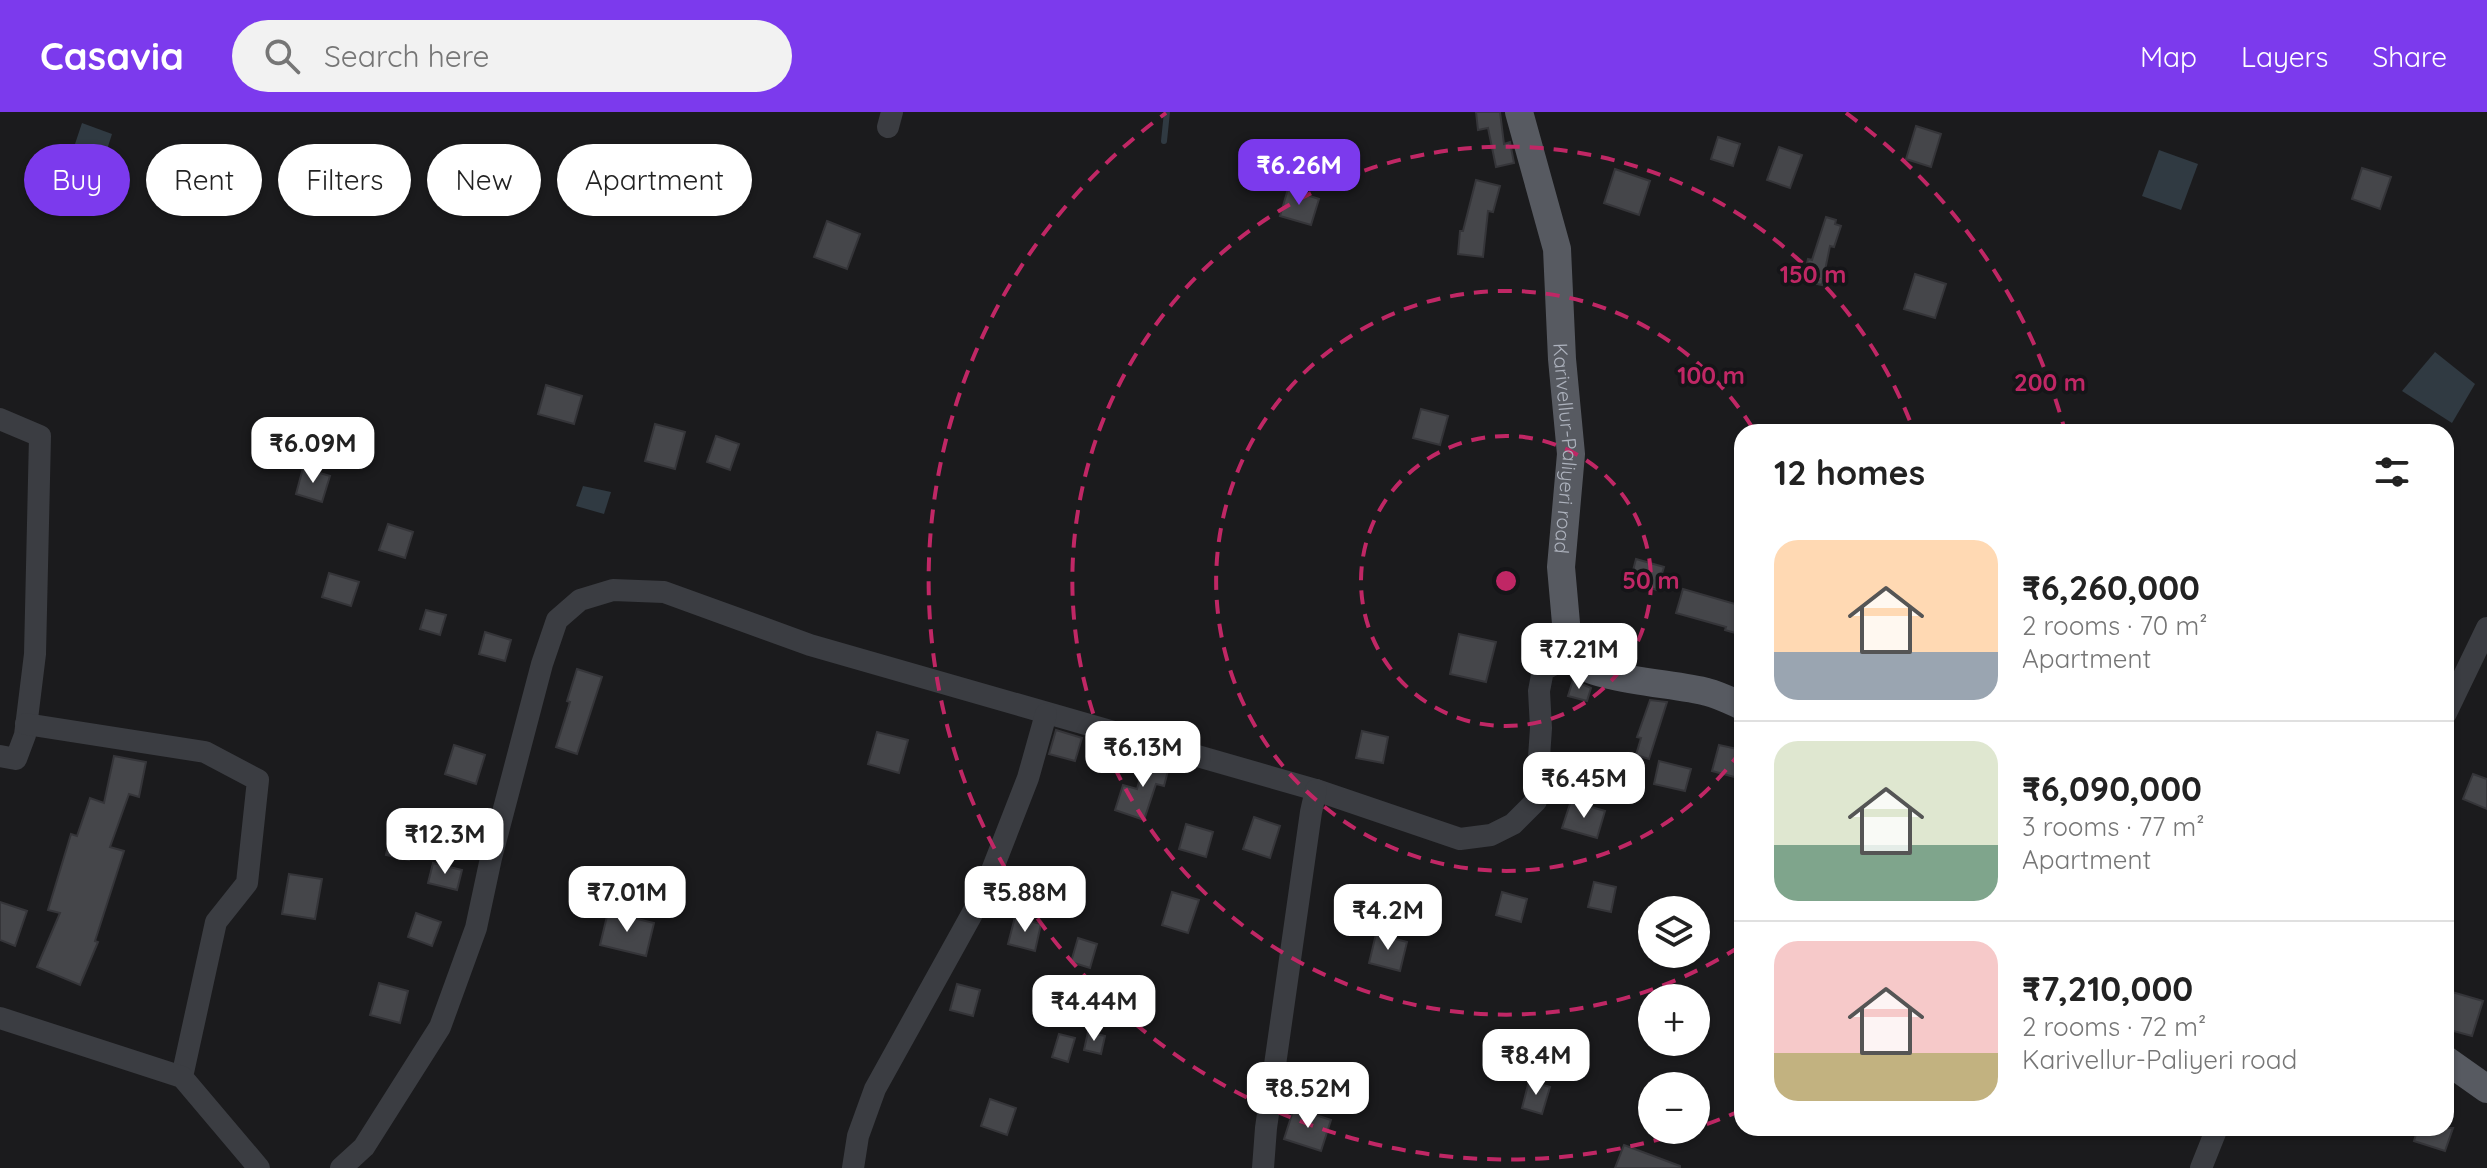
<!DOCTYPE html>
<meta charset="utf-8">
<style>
body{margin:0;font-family:Quicksand,sans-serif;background:#f2f2f2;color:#222;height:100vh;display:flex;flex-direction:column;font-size:30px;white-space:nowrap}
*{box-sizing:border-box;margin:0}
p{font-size:26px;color:#767676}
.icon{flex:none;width:44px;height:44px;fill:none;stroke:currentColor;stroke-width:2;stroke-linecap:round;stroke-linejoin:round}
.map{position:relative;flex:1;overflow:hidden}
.drawer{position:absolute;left:1734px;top:312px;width:720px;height:712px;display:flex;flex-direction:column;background:#fff;border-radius:24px;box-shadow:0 2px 6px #0004}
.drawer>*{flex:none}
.banner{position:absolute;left:24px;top:32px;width:760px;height:72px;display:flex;gap:16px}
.tools{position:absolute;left:1638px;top:784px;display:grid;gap:16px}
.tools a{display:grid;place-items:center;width:72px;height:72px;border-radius:50%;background:#fff;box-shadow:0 2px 6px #0004;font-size:40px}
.price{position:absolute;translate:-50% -68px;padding:0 18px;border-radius:16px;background:#fff;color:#222;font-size:26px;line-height:52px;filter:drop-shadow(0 2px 4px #0008)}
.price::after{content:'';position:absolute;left:50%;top:48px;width:24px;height:18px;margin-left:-12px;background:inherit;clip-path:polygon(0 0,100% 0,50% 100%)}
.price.on{background:#7c3aed;color:#fff}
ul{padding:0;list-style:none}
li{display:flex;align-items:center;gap:24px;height:200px;padding:0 40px}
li+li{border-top:2px solid #e0e0e0}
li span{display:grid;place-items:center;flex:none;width:224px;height:160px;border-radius:24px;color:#555}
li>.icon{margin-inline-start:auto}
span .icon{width:96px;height:96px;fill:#fffc;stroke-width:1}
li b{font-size:34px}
h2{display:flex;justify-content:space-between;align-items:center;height:96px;padding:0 40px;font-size:34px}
.tag{padding:0 28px;border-radius:36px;background:#fff;box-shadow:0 2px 6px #0004;font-size:28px;line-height:72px}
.tag.on{background:#7c3aed;color:#fff}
header{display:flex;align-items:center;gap:48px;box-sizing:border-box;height:112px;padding:0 40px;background:#7c3aed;color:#fff}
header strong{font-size:38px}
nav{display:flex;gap:44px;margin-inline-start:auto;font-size:28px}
.search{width:560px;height:72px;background:#f2f2f2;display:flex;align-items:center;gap:20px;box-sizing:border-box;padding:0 28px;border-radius:44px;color:#767676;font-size:30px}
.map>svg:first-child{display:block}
.water{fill:#303a42}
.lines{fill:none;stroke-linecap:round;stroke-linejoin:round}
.stream{stroke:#303a42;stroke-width:6}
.building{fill:#45464a;stroke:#353539;stroke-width:2}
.minor{stroke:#3b3d42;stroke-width:22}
.major{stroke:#575a61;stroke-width:28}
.ring{fill:none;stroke:#c02765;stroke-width:4;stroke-dasharray:14 10}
.labels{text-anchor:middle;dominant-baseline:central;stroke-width:7;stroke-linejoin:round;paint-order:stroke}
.street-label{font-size:20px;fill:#adb2bd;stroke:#151518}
.centre{fill:#c02765;stroke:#151518;stroke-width:4}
.ring-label{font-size:24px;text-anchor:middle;font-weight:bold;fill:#c02765;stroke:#151518;stroke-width:7;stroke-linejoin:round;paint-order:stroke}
</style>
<header>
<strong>Casavia</strong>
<div class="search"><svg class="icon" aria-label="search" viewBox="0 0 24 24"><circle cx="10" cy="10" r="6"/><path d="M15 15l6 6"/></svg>Search here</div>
<nav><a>Map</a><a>Layers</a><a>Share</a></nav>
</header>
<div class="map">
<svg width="2487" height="1056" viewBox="0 0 2487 1056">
<rect width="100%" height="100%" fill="#1b1b1d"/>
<g class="water">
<path d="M82,11L112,22L105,44L75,32Z"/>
<path d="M2159,38L2198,52L2181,98L2142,84Z"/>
<path d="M2435,240L2475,272L2452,311L2402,279Z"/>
<path d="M583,374L611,380L604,402L576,394Z"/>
</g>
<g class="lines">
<path class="stream" d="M1164,29L1167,0"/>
</g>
<g class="building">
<path d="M1476,0H1500L1504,32L1510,30L1514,51L1496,55L1488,16L1478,18Z"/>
<path d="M1916,14L1941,22L1931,55L1906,47Z"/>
<path d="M1718,25L1740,32L1733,54L1711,47Z"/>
<path d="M1779,35L1802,43L1790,76L1767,68Z"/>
<path d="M2362,56L2391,65L2380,97L2352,87Z"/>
<path d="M1615,57L1650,69L1639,103L1604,91Z"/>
<path d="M1476,68L1500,74L1493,100L1488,99L1483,145L1458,142L1460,119H1463Z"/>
<path d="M1288,77L1319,87L1311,113L1280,104Z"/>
<path d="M1826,105L1836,108L1835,112L1841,114L1834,135L1830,134L1822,173L1803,169L1808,147L1812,148Z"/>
<path d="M827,109L860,122L847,157L814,145Z"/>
<path d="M1915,162L1946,172L1935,206L1904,197Z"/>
<path d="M546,273L582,284L574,312L538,302Z"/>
<path d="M1421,297L1448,304L1440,333L1413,326Z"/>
<path d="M655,312L685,320L675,357L645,349Z"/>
<path d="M716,324L739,332L730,358L707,350Z"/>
<path d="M303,356L330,364L322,390L296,382Z"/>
<path d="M388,412L413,420L405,446L379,438Z"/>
<path d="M1636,447L1664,455L1657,478L1630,470Z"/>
<path d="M329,461L359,470L351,494L322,485Z"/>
<path d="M1683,477L1742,494V523L1725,518L1726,515L1676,501Z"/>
<path d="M426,498L446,503L440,523L420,517Z"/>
<path d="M1594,512L1614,517L1608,536L1588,531Z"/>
<path d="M485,520L511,528L505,549L479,542Z"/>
<path d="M1459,522L1496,530L1486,570L1450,562Z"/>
<path d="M577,557L602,565L577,642L556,635L570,590L567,589Z"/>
<path d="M1573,568L1591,576L1587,589L1568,584Z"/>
<path d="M1650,588L1667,590L1649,647L1636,643L1641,626L1637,625Z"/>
<path d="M1056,618L1082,626L1075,649L1049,642Z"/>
<path d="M1362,619L1388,625L1383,651L1356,646Z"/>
<path d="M877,620L908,628L899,661L868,652Z"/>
<path d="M454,633L485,643L476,672L445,662Z"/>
<path d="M1719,633L1742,638L1738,666L1712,659Z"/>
<path d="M114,644L146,650L139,685L129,682L110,735L124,739L95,829L98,830L80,873L37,855L60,801L48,798L71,722L77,724L90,686L104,691Z"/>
<path d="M1146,645L1170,651L1164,674L1156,672L1144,708L1115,698L1123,673L1137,677Z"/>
<path d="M1659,649L1691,657L1685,679L1654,672Z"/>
<path d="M2473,662L2487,667V697L2463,687Z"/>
<path d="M1571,689L1605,699L1597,726L1562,716Z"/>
<path d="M1254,705L1280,714L1270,746L1243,737Z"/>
<path d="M1186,712L1213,720L1206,745L1179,737Z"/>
<path d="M390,724L413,728L409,748L386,743Z"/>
<path d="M433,751L462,758L457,778L428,771Z"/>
<path d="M289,762L322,767L315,807L282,802Z"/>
<path d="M1594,770L1616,775L1611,800L1588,795Z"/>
<path d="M1172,780L1199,788L1188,821L1162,813Z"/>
<path d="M1502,780L1527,787L1521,810L1496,803Z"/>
<path d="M0,790L27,799L15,834L0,828Z"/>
<path d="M608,800L654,811L646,844L600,833Z"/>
<path d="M416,801L441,810L432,834L408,825Z"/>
<path d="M1015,805L1041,812L1035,839L1008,832Z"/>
<path d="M1376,822L1407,830L1400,859L1369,851Z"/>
<path d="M1078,826L1097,832L1090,856L1071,850Z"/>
<path d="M379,871L408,879L400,911L370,903Z"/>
<path d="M957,872L980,878L973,904L950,898Z"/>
<path d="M2452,880L2483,889L2472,924L2446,917V899Z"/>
<path d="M1088,920L1105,924L1101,942L1084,938Z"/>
<path d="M1059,922L1075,926L1068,950L1052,945Z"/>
<path d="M1529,969L1550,975L1542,1002L1522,996Z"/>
<path d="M990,987L1016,996L1007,1023L981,1014Z"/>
<path d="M1294,996L1331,1008L1321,1039L1284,1027Z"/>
<path d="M2418,1016H2453L2445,1039L2414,1029Z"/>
<path d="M1624,1033L1680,1054V1056H1615Z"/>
</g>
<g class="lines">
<g class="minor">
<path d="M888,15L892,0"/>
<path d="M0,307L40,324L35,542L25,623L16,647L0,644"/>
<path d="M2446,601L2487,516"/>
<path d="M26,612L205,640L258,668L247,771L216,810L182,965"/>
<path d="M0,906L182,965L259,1056"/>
<path d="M341,1056L364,1035L440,915L476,816L491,746L542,552L557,508L580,488L613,478L664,480L810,533L1316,678L1460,727L1491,723L1513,712L1536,689L1541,616L1539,579L1543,558L1569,545"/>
<path d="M853,1056L858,1024L875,977L982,784L1028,666L1046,602"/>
<path d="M1263,1056L1266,1016L1311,700L1316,678"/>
<path d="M2201,1056L2217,1016"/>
</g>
<g class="major">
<path id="s1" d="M1519,0L1557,137L1562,247L1571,342L1561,455L1569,545C1589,568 1675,571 1707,580C1719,583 1731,589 1742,594"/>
<path d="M2446,948L2487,977"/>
</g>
</g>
<g class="ring">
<circle cx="1506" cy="469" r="145"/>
<path d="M1741 639A290 290 0 1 1 1755 320"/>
<path d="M1739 835A434 434 0 1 1 1913 317"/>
<path d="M1742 998A579 579 0 0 1 1699 1015M1690 1018A579 579 0 0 1 1166 1M1846 1A579 579 0 0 1 2065 319"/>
</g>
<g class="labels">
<g class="street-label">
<text stroke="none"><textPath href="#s1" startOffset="342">Karivellur-Paliyeri road</textPath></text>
</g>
</g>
<circle cx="1506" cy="469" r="12" class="centre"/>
<g class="ring-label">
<text x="1813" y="171">150 m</text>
<text x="1711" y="272">100 m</text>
<text x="2050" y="279">200 m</text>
<text x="1651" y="477">50 m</text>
</g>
</svg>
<div class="tools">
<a><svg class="icon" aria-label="layers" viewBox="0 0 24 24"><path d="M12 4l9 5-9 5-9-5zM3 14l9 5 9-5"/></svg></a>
<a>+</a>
<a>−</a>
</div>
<b class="price on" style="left:1299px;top:95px">₹6.26M</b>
<b class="price" style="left:313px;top:373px">₹6.09M</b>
<b class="price" style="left:1579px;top:579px">₹7.21M</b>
<b class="price" style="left:1143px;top:677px">₹6.13M</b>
<b class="price" style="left:1584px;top:708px">₹6.45M</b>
<b class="price" style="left:445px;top:764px">₹12.3M</b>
<b class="price" style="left:627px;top:822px">₹7.01M</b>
<b class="price" style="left:1025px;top:822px">₹5.88M</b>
<b class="price" style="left:1388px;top:840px">₹4.2M</b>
<b class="price" style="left:1094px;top:931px">₹4.44M</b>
<b class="price" style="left:1536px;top:985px">₹8.4M</b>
<b class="price" style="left:1308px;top:1018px">₹8.52M</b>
<div class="banner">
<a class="tag on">Buy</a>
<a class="tag">Rent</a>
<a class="tag">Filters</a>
<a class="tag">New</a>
<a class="tag">Apartment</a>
</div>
<section class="drawer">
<h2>12 homes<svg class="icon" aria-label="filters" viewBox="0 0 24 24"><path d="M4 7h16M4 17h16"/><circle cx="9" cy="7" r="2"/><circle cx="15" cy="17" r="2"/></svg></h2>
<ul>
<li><span style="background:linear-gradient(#ffd9b3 70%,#9aa5b1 0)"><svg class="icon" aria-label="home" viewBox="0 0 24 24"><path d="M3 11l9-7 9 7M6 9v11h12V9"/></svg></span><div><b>₹6,260,000</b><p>2 rooms · 70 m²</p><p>Apartment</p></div></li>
<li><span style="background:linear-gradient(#dfe7d0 65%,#7fa58c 0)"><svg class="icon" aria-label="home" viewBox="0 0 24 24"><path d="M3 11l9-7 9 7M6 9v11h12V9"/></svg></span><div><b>₹6,090,000</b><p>3 rooms · 77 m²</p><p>Apartment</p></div></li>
<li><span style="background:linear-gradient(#f6c9c9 70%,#c2b280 0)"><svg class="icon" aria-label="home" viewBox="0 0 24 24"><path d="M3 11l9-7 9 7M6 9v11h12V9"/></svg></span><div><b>₹7,210,000</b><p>2 rooms · 72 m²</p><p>Karivellur-Paliyeri road</p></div></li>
</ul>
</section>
</div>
